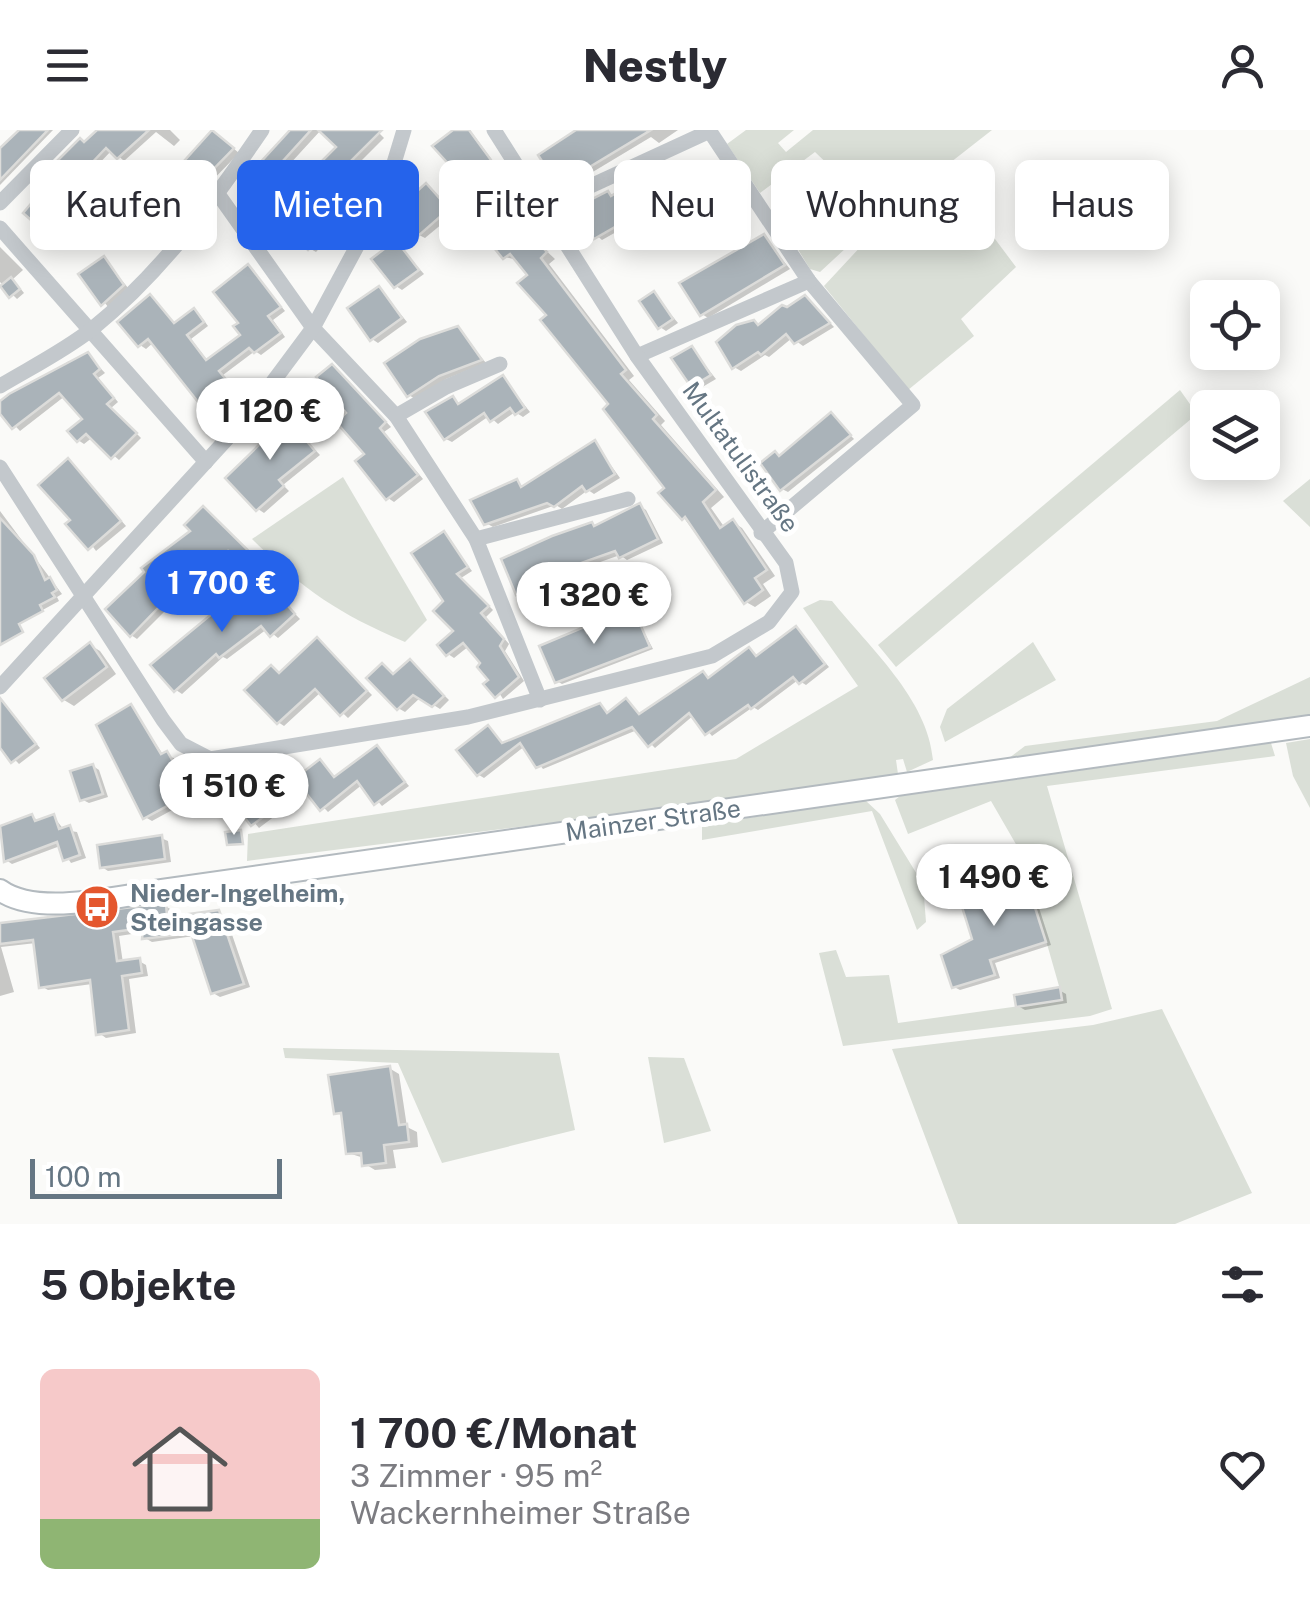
<!DOCTYPE html>
<html lang="de">
<meta charset="utf-8">
<style>
body{margin:0;font-family:"Public Sans",sans-serif;background:#f7f7f7;color:#2b2b33;height:100vh;display:flex;flex-direction:column;font-size:38px;white-space:nowrap}
*{box-sizing:border-box;margin:0}
p{font-size:32px;color:#7c7c81}
.icon{flex:none;width:55px;height:55px;fill:none;stroke:currentColor;stroke-width:2;stroke-linecap:round;stroke-linejoin:round}
.map{position:relative;height:1094px;overflow:hidden}
.side{display:flex;flex-direction:column;background:#fff;flex:1}
.side>*{flex:none}
.banner{position:absolute;left:30px;top:30px;width:1250px;height:90px;display:flex;gap:20px}
.fabs{position:absolute;left:1190px;top:150px;display:grid;gap:20px}
.fabs a{display:grid;place-items:center;width:90px;height:90px;border-radius:15px;background:#fff;box-shadow:0 5px 25px #0003;font-size:50px}
.scale{position:absolute;left:30px;bottom:25px;width:252px;box-sizing:border-box;padding-left:10px;border:5px solid #657683;border-top:0;font-size:28px;line-height:35px;white-space:nowrap;color:#657683;-webkit-text-stroke:8px #fff;paint-order:stroke}
.price{position:absolute;translate:-50% -85px;padding:0 22px;border-radius:35px;background:#fff;color:#222;font-size:32px;line-height:65px;filter:drop-shadow(0 2px 5px #0008)}
.price::after{content:'';position:absolute;left:50%;top:60px;width:30px;height:22px;margin-left:-15px;background:inherit;clip-path:polygon(0 0,100% 0,50% 100%)}
.price.on{background:#2563eb;color:#fff}
ul{padding:0;list-style:none}
li{display:flex;align-items:center;gap:30px;height:250px;padding:0 40px}
li+li{border-top:2px solid #e1e1e2}
li span{display:grid;place-items:center;flex:none;width:280px;height:200px;border-radius:15px;color:#555}
li>.icon{margin-inline-start:auto}
span .icon{width:120px;height:120px;fill:#fffc;stroke-width:1}
li b{font-size:42px}
h2{display:flex;justify-content:space-between;align-items:center;height:120px;padding:0 40px;font-size:42px}
.chip{padding:0 35px;border-radius:15px;background:#fff;box-shadow:0 5px 25px #0003;font-size:35px;line-height:90px}
.chip.on{background:#2563eb;color:#fff}
header{display:flex;justify-content:space-between;align-items:center;height:130px;padding:0 40px;background:#fff;font-size:45px;font-weight:800}
.map>svg:first-child{display:block}
.green{fill:#dadfd7}
.shadow{fill:#0003}
.building{fill:#aab3b9;stroke:#dcdcda;stroke-width:2.5}
.lines{fill:none;stroke-linecap:round;stroke-linejoin:round}
.secondary-casing{stroke:#b3babf;stroke-width:24}
.minor{stroke:#c3c8cc;stroke-width:15}
.secondary{stroke:#fff;stroke-width:20}
.labels{text-anchor:middle;dominant-baseline:central;stroke-width:10;stroke-linejoin:round;paint-order:stroke}
.street-label{font-size:25px;fill:#657683;stroke:#fff}
.poi-label{font-size:25px;font-weight:bold;fill:#657683;stroke:#fff;text-anchor:start}
</style>
<header><svg class="icon" aria-label="menu" viewBox="0 0 24 24"><path d="M4 6h16M4 12h16M4 18h16"/></svg>Nestly<svg class="icon" aria-label="person" viewBox="0 0 24 24"><circle cx="12" cy="8" r="4"/><path d="M4 21q1-7 8-7t8 7"/></svg></header>
<div class="map">
<svg width="1310" height="1094" viewBox="0 0 1310 1094">
<rect width="100%" height="100%" fill="#fafaf8"/>
<g class="green">
<path d="M746,0H794L778,13L786,22L813,0H992L873,93L820,142L810,139L783,95L838,44L815,22L760,63L727,14Z"/>
<path d="M947,45L1016,137L961,189L974,206L908,260L824,156L877,99Z"/>
<path d="M1180,260L1197,284L896,537L878,515Z"/>
<path d="M343,347L427,490L405,512C337,483 304,460 252,409Z"/>
<path d="M1310,349V397L1283,371Z"/>
<path d="M820,470L832,471C869,517 928,569 933,630L907,642L903,629L896,630L898,644L694,675L247,731L248,704L736,629L858,556L803,478Z"/>
<path d="M1033,512L1056,550L945,612L940,597L947,579Z"/>
<path d="M1310,547V588L1005,631L1025,616L1217,591Z"/>
<path d="M1310,609V678L1293,646L1286,613Z"/>
<path d="M1271,613L1275,626L1047,656L1112,879L1090,886L843,916L819,823L836,820L846,847L889,845L898,893L1063,870L1021,723L991,671L908,704L895,670L900,666Z"/>
<path d="M865,670L880,684L923,754L926,792L917,800L872,681L702,710V695Z"/>
<path d="M1162,879L1252,1063L1175,1094H958L892,919L1093,895Z"/>
<path d="M283,918L559,923L575,1000L442,1033L398,933L285,928Z"/>
<path d="M648,927L684,928L711,1001L664,1013Z"/>
</g>
<g class="shadow">
<path d="M20,0H53L0,55V21Z"/>
<path d="M100,0H170L180,10L174,16L156,2L124,31L112,20L57,78L68,88L53,104L26,83Z"/>
<path d="M293,0H321L288,36L305,52L340,17L322,0H376L384,8L321,71L344,92L316,122L309,118L278,49L262,35Z"/>
<path d="M457,0H470L515,61L495,78L489,74Z"/>
<path d="M585,0H678L659,13L651,7L566,58L560,54Z"/>
<path d="M214,2L239,23L203,60L209,67L173,105L169,103L151,117L144,113Z"/>
<path d="M656,41L678,67L602,110L591,100L581,99L608,63L614,67Z"/>
<path d="M427,56L454,84L425,108L419,105Z"/>
<path d="M508,85L555,129L549,134L634,246L629,250L665,291L661,295L724,367L711,378L725,398L733,392L742,398L775,446L763,454L771,466L755,477L746,472L684,388L550,185L530,145L518,130L505,127Z"/>
<path d="M764,107L790,139L708,188L702,184Z"/>
<path d="M396,113L424,144L402,160L396,156Z"/>
<path d="M0,117L23,140L13,149L24,163L17,169L0,152Z"/>
<path d="M104,129L129,159L109,178L82,145Z"/>
<path d="M249,137L285,181L273,190L285,207L261,225L255,221L223,245L239,264L213,283L154,212L146,219L140,215L150,167L176,194L194,181L200,185L208,196L191,209L208,231L243,205Z"/>
<path d="M380,159L407,192L378,213L372,209Z"/>
<path d="M654,164L678,193L666,201L660,197Z"/>
<path d="M806,168L834,197L803,216L792,208L769,227L765,225L741,241L734,237L753,192L760,196Z"/>
<path d="M458,199L486,233L446,249L415,269L409,265Z"/>
<path d="M692,219L716,249L699,259L692,255Z"/>
<path d="M88,225L105,243L98,248L118,272L111,278L141,308L119,330L93,307L84,314L78,310L86,289L65,266L20,301L0,280V275L69,231L76,235Z"/>
<path d="M339,241L391,297L384,302L423,349L394,372L388,368L349,283Z"/>
<path d="M503,248L530,282L523,287L515,282L498,294L489,286L452,312L446,309L453,269L460,275Z"/>
<path d="M831,285L854,309L788,362L782,359L781,327Z"/>
<path d="M283,286L320,325L283,355L289,361L264,383L258,379Z"/>
<path d="M595,313L620,348L594,364L588,360L562,379L556,375L493,397L486,393L517,352L524,358Z"/>
<path d="M69,331L126,396L96,421L74,390Z"/>
<path d="M640,376L646,380L663,413L627,430L620,425L558,447L560,453L524,467L518,464L592,394L597,397Z"/>
<path d="M204,379L269,442L260,450L234,424L169,477L137,509L131,505Z"/>
<path d="M0,381L62,464L57,467L59,471L39,482L0,452Z"/>
<path d="M444,404L472,441L461,448L493,480L486,487L509,514L505,521L524,551L503,569L469,516L454,528L448,524L457,501L447,472Z"/>
<path d="M266,454L300,489L278,508L267,499L227,529L223,527L182,564L176,560L153,535L226,476L233,482Z"/>
<path d="M635,485L653,519L562,554L557,551L584,500L590,505Z"/>
<path d="M796,499L829,537L806,555L798,550L758,580L753,577L712,606L694,585L655,618L637,600L543,639L525,616L484,648L479,645L488,598L504,614L600,576L609,584L626,571L641,586L703,543L710,550L750,520L758,528Z"/>
<path d="M317,510L372,565L348,588L321,562L284,596L278,592L271,538L281,545Z"/>
<path d="M90,515L100,521L116,544L74,576L64,570Z"/>
<path d="M410,532L449,570L440,579L421,567L405,582L398,578L383,536L395,546Z"/>
<path d="M5,576L40,618L19,634L0,614V582Z"/>
<path d="M131,577L164,626L174,628L196,667L152,691L145,687Z"/>
<path d="M377,618L409,656L382,676L363,654L328,682L308,661L259,698L229,663L220,660L231,646L237,657L264,642L273,649L289,637L301,648L320,632L336,648Z"/>
<path d="M93,636L99,640L108,667L89,673L83,670Z"/>
<path d="M32,687L38,690L54,687L64,700L77,702L86,728L71,733L60,716L12,734L6,730L0,698Z"/>
<path d="M161,708L168,711L171,732L108,741L102,737Z"/>
<path d="M1024,746L1030,750L1051,815L995,833L1000,848L960,860L954,857L975,810Z"/>
<path d="M165,776L172,780L173,789L219,783L226,787L250,857L220,867L213,863L194,806L152,812L145,808V802L119,806L123,833L139,831L146,835L148,846L129,849L136,903L106,908L99,903L92,854L48,860L41,856L36,813L1,817L14,862L0,866V796Z"/>
<path d="M1059,860L1066,864L1067,873L1025,880L1018,876Z"/>
<path d="M389,938L399,944L407,997L417,1002L418,1017L393,1020L396,1038L375,1040L365,1034L364,1028L348,1023L344,987L336,982Z"/>
</g>
<g class="building">
<path d="M19,0H48L0,50V18Z"/>
<path d="M97,0H149L117,29L106,18L53,74L63,83L46,103L23,83L45,57L38,50L80,8L84,12Z"/>
<path d="M212,0L234,18L198,55L204,62L200,67L165,103L162,100L142,115L132,104L168,70L158,60Z"/>
<path d="M290,0H311L283,31L303,50L336,17L318,0H382L316,66L339,87L308,120L255,70L274,49L258,35Z"/>
<path d="M453,0H469L510,56L487,76L432,16Z"/>
<path d="M576,0H651L558,56L538,25Z"/>
<path d="M656,38L674,63L594,109L586,97L580,101L567,82L608,61L611,66Z"/>
<path d="M426,53L449,79L417,107L395,81Z"/>
<path d="M508,82L547,122L541,128L626,240L621,244L657,285L653,289L716,360L703,372L720,398L733,389L767,440L755,448L763,460L744,474L685,387L682,390L658,363L664,358L603,279L608,274L540,190L546,185L517,153L527,145L510,124L503,129L482,103Z"/>
<path d="M764,104L785,135L700,186L679,153Z"/>
<path d="M396,110L419,140L394,158L371,129Z"/>
<path d="M104,126L124,155L101,176L78,144Z"/>
<path d="M248,134L281,177L268,186L281,203L254,223L249,218L219,241L235,260L206,282L148,209L138,217L117,192L150,164L174,193L194,178L204,192L187,205L206,230L240,205L233,196L238,193L213,162Z"/>
<path d="M11,147L20,159L9,168L0,156Z"/>
<path d="M379,156L402,188L370,211L347,178Z"/>
<path d="M654,161L673,189L658,199L639,171Z"/>
<path d="M805,165L830,193L794,214L786,204L761,225L758,222L732,239L716,212L736,195L754,190L758,195L782,175L787,177Z"/>
<path d="M458,196L482,230L439,246L407,267L384,233L420,209Z"/>
<path d="M692,216L711,245L691,257L671,228Z"/>
<path d="M88,222L100,239L94,244L114,268L107,274L137,303L111,329L86,304L77,312L67,301L82,289L59,263L12,299L0,284V271L9,264Z"/>
<path d="M332,234L386,292L380,298L418,345L386,370L355,331L364,324L336,292L346,283L316,247Z"/>
<path d="M503,245L525,278L515,285L510,278L490,292L484,283L444,310L425,282L453,266L458,274Z"/>
<path d="M831,282L851,305L780,361L760,333L775,321L779,326Z"/>
<path d="M283,283L315,321L279,350L284,356L256,381L225,348L260,314L256,309Z"/>
<path d="M595,310L615,344L586,362L582,356L554,377L547,373L484,395L470,370L517,349L521,357Z"/>
<path d="M68,328L121,391L88,420L65,394L70,390L38,355Z"/>
<path d="M640,373L658,409L619,428L615,421L553,443L555,449L516,465L501,429L552,406L592,392L594,396Z"/>
<path d="M203,376L265,437L252,448L228,421L162,474L130,507L105,479L144,442L141,438L190,401L184,395Z"/>
<path d="M0,388L34,425L45,450L50,447L57,460L52,463L55,467L40,475L43,481L19,494L23,502L0,515Z"/>
<path d="M444,401L468,437L457,444L489,476L481,483L504,509L500,516L519,547L495,568L483,554L488,550L477,537L480,533L463,513L446,526L437,515L453,501L433,481L443,471L411,423Z"/>
<path d="M266,451L295,484L270,507L261,496L219,528L216,524L174,562L150,535L225,473L231,481Z"/>
<path d="M635,482L650,517L555,553L539,516L584,497L587,503Z"/>
<path d="M796,496L825,534L799,554L793,547L751,579L748,575L705,605L689,583L648,617L632,597L536,638L520,613L477,646L456,620L488,595L502,613L600,573L607,583L626,568L639,584L703,541L708,548L749,517L756,526Z"/>
<path d="M317,507L367,561L340,586L315,559L277,594L244,560L271,535L279,543Z"/>
<path d="M90,512L107,537L62,571L44,548Z"/>
<path d="M410,529L444,566L432,577L413,565L397,580L366,548L382,533L393,544Z"/>
<path d="M0,568L36,614L11,633L0,618Z"/>
<path d="M131,574L161,624L167,621L191,663L143,689L96,595Z"/>
<path d="M377,615L405,652L374,675L357,651L320,681L302,658L251,696L226,663L229,660L217,661L216,646L231,644L232,657L264,639L271,647L289,634L298,646L320,629L334,647Z"/>
<path d="M93,634L103,664L80,671L70,641Z"/>
<path d="M32,684L35,691L54,684L59,699L70,695L80,725L63,731L57,712L4,732L0,696Z"/>
<path d="M241,700L243,714L227,715L225,702Z"/>
<path d="M162,705L165,729L100,738L97,715Z"/>
<path d="M1024,743L1046,812L990,830L995,845L952,858L941,825L972,809L958,764Z"/>
<path d="M166,773L167,787L219,780L244,854L211,864L191,803L142,809L143,798L113,802L117,831L140,828L142,843L122,846L129,900L96,905L90,850L39,858L33,810L0,814V793Z"/>
<path d="M1060,857L1062,870L1016,877L1014,865Z"/>
<path d="M390,936L399,995L407,994L409,1012L384,1015L386,1033L362,1036L361,1023L346,1024L341,983L334,984L328,945Z"/>
</g>
<g class="lines">
<defs>
<path id="secondary" d="M0,760C38,788 123,765 169,759L1310,596"/>
</defs>
<use href="#secondary" class="secondary-casing"/>
<g class="minor">
<path d="M709,0L809,151L913,275L761,403"/>
<path d="M218,64L313,198L396,286L476,409L540,570"/>
<path d="M0,73L72,0"/>
<path d="M545,77L710,1"/>
<path d="M0,98L206,332"/>
<path d="M637,226L809,151"/>
<path d="M0,256C30,238 64,221 92,199C160,144 213,72 262,0"/>
<path d="M396,286L446,257L500,234"/>
<path d="M0,337L163,590L181,614L210,629L468,587L712,526L769,492L792,462L786,433L637,226L494,0"/>
<path d="M476,409L628,369"/>
<path d="M0,557L246,288L313,198L384,66L404,0"/>
</g>
<use href="#secondary" class="secondary"/>
</g>
<defs>
<symbol id="bus-disc" viewBox="-11 -11 22 22"><circle r="9.5" fill="#e4572e" stroke="#fff"/><path d="M-5-6H5V4H4V6H2V4H-2V6H-4V4H-5ZM-3.5-4V0h7V-4ZM-3.5 1.2v1.5H-2V1.2ZM2 1.2v1.5H3.5V1.2Z" fill="#fff"/></symbol>
</defs>
<g fill-rule="evenodd">
<use href="#bus-disc" x="72" y="752" width="50" height="50"/>
</g>
<g class="labels">
<g class="street-label">
<text transform="translate(741 327) rotate(54)">Multatulistraße</text>
<text transform="translate(653 690) rotate(-8)">Mainzer Straße</text>
</g>
<g class="poi-label">
<text x="130" y="763">Nieder-Ingelheim,<tspan x="130" dy="29">Steingasse</tspan></text>
</g>
</g>
</svg>
<div class="fabs">
<a><svg class="icon" aria-label="locate" viewBox="0 0 24 24"><circle cx="12" cy="12" r="6"/><path d="M12 2v4M12 18v4M2 12h4M18 12h4"/></svg></a>
<a><svg class="icon" aria-label="layers" viewBox="0 0 24 24"><path d="M12 4l9 5-9 5-9-5zM3 14l9 5 9-5"/></svg></a>
</div>
<div class="scale">100 m</div>
<b class="price" style="left:270px;top:333px">1 120 €</b>
<b class="price on" style="left:222px;top:505px">1 700 €</b>
<b class="price" style="left:594px;top:517px">1 320 €</b>
<b class="price" style="left:234px;top:708px">1 510 €</b>
<b class="price" style="left:994px;top:799px">1 490 €</b>
<div class="banner">
<a class="chip">Kaufen</a>
<a class="chip on">Mieten</a>
<a class="chip">Filter</a>
<a class="chip">Neu</a>
<a class="chip">Wohnung</a>
<a class="chip">Haus</a>
</div>
</div>
<section class="side">
<h2>5 Objekte<svg class="icon" aria-label="filters" viewBox="0 0 24 24"><path d="M4 7h16M4 17h16"/><circle cx="9" cy="7" r="2"/><circle cx="15" cy="17" r="2"/></svg></h2>
<ul>
<li><span style="background:linear-gradient(#f6c9c9 75%,#8fb573 0)"><svg class="icon" aria-label="home" viewBox="0 0 24 24"><path d="M3 11l9-7 9 7M6 9v11h12V9"/></svg></span><div><b>1 700 €/Monat</b><p>3 Zimmer · 95 m²</p><p>Wackernheimer Straße</p></div><svg class="icon" aria-label="heart" viewBox="0 0 24 24"><path d="M12 20l-8-8c-3-5 5-10 8-4 3-6 11-1 8 4z"/></svg></li>
</ul>
</section>
